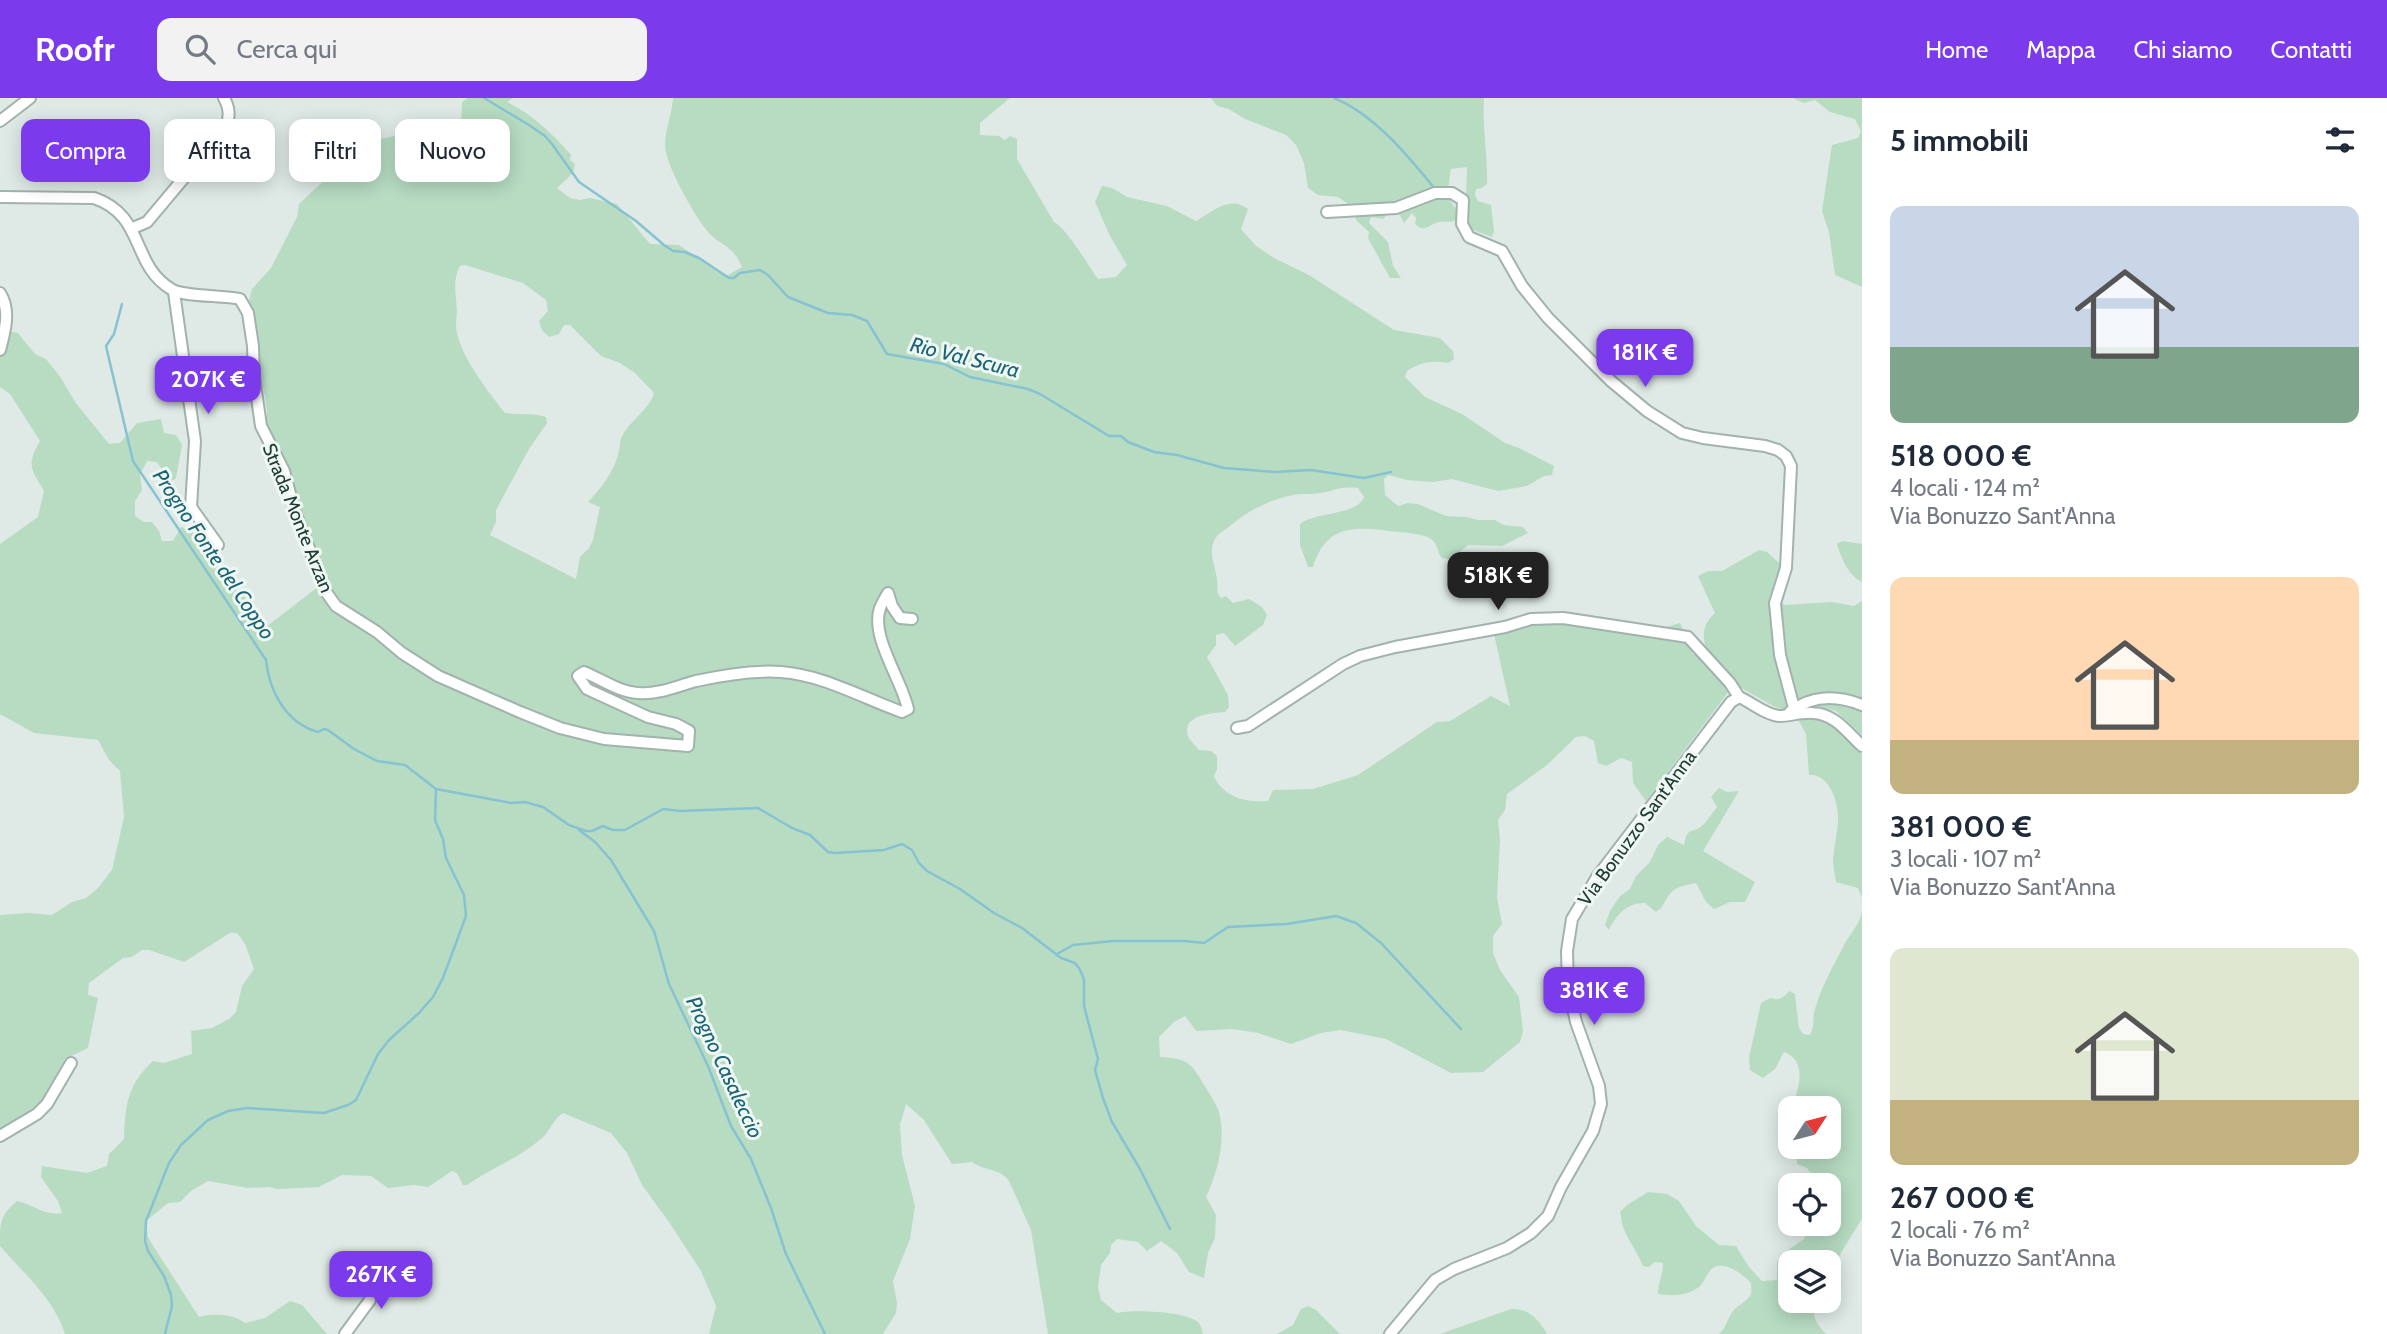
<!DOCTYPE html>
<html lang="it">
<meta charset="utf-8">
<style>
body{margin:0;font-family:Cabin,sans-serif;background:#f2f2f3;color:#1f2937;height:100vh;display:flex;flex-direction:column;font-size:26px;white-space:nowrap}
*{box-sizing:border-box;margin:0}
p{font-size:23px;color:#747a83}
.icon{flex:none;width:38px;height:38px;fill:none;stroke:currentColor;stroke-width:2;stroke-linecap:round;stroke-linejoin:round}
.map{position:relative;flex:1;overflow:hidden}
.sheet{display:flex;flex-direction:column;background:#fff;width:525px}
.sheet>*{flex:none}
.hud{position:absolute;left:21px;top:21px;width:665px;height:63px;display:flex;gap:14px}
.needle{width:46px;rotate:54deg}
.controls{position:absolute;left:1778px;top:998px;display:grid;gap:14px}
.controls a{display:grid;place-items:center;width:63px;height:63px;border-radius:14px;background:#fff;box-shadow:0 4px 18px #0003;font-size:35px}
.price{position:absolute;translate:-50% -60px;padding:0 16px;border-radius:14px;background:#7c3aed;color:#fff;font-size:23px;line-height:46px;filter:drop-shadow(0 2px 4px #0008)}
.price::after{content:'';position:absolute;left:50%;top:42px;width:21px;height:16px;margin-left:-10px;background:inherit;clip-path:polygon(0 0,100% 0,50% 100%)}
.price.current{background:#222;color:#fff}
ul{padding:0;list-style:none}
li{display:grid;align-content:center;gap:14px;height:371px;padding:0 28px}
li span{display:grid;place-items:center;height:217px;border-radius:14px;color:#555}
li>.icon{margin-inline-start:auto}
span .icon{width:126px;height:126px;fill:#fffc;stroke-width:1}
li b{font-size:30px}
h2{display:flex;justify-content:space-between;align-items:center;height:84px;padding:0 28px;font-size:30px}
.tag{padding:0 24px;border-radius:14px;background:#fff;box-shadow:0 4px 18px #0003;font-size:24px;line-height:63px}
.tag.current{background:#7c3aed;color:#fff}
header{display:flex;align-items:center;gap:42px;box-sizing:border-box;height:98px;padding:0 35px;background:#7c3aed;color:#fff}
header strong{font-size:33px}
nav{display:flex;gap:38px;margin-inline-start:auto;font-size:24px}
.search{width:490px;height:63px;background:#f2f2f3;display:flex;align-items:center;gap:18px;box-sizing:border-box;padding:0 24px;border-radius:14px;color:#747a83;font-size:26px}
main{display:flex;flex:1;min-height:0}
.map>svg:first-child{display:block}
.green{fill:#b7dcc2;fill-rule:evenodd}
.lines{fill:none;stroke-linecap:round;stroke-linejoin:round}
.stream{stroke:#86c2d1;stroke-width:2.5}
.minor-casing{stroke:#a2b2ad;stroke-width:14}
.minor{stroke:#fff;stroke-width:10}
.labels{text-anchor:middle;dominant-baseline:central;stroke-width:6;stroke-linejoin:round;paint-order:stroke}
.street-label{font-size:19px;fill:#203a34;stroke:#eff7f3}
.water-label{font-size:21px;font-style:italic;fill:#1a6476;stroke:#eff7f3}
</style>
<header>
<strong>Roofr</strong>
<div class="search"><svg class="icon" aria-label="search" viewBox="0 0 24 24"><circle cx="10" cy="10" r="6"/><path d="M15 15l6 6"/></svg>Cerca qui</div>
<nav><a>Home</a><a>Mappa</a><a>Chi siamo</a><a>Contatti</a></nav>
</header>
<main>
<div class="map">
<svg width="1862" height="1236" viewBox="0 0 1862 1236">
<rect width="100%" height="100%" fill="#dfeae6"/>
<g class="green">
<path d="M468,0H513L507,4C532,16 553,36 571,57L570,62L575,66L573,75L557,90L570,100L580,102L590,100L617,106L650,146L679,147L716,173L728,177L742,169C733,147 722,149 709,135C696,121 665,66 665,48C665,32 672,16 673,0H1010L980,25V37L999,38L1005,42L1010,38L1017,41V61L1054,124C1067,131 1088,167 1098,181L1116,179L1127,167L1110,138L1095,104L1102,88L1112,90L1127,99L1167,108L1196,123C1214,113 1229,97 1248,111L1241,131L1256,148L1274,160L1309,177L1394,232L1440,240L1453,253L1454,261L1448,265C1433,262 1419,265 1407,273L1405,279L1425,299L1462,316L1505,345L1519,350L1554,368L1552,377L1544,378L1527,388L1498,393L1452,381L1433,384L1407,382L1388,377L1384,381L1385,397L1398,408L1408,405L1418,406L1446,418L1467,419L1478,422H1495L1504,427L1523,429L1528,435L1502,448L1468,447L1451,461L1442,460C1437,454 1438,446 1431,441C1424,436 1408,435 1399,434C1359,429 1327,423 1313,469H1308L1300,447V426C1317,413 1356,418 1364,399L1358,390C1340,388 1337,392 1321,395C1314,396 1306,396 1299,396C1275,399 1249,412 1231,427C1223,434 1216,435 1213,446C1208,459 1220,476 1217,494L1221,500L1226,498L1233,505L1249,501L1262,509L1267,517L1263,527L1235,548L1224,535L1216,537V547L1207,559L1228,597L1229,609L1225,614C1212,615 1181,617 1188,638C1190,643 1196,648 1199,652L1211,653L1217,658V671L1214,678C1223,699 1246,705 1268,703L1273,692L1313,691L1358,677L1437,624L1450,623L1491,598L1510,608L1492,527L1546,515H1573L1650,534L1680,525L1693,556L1708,557C1702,539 1701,528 1715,515L1698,478L1708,473H1722L1759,452L1767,454L1781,467V475L1775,480L1777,495L1784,507L1832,504L1854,508L1862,503V638L1836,613L1813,607L1786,612L1775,609L1736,587L1732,589L1646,703L1633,685L1632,664L1621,660L1606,668L1598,665L1594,643L1585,638L1576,639L1547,667L1507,696L1505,712L1498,722L1500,742L1497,799L1502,826L1493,838V855L1500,872L1519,899L1523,933L1520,944L1483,974L1451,975L1386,941L1341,932L1321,935L1291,946L1258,935L1233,931L1196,933L1185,918L1174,924L1159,939L1160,959C1185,960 1191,964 1203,985C1208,994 1216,1005 1219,1014C1226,1043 1218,1073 1206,1099L1216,1117L1215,1140L1208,1155L1204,1180L1189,1174L1177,1155L1161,1143L1147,1153L1138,1144L1117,1141L1111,1147L1110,1155L1101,1167L1098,1189L1101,1202L1117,1215C1132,1211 1189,1213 1199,1225C1201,1228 1202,1232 1203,1236H1048L1031,1132L1009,1083C999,1069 985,1074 972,1064L952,1066L924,1022L906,1006L900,1027L902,1057L915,1108L910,1141L893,1183L897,1205L896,1215L883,1236H709L716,1208L701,1173L669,1124L642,1087L627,1055L611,1035L563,1015C553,1021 551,1032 542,1040C520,1060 491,1070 467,1087H463L457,1075L452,1073L428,1089L414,1087L388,1090L371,1078L342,1077L319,1089L277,1091L269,1089L248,1090L208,1083L191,1093L180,1104L168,1105L146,1123L148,1139L152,1146L199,1219C213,1215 234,1216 245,1225L265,1220L290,1203L302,1207L327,1236H65C53,1199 24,1176 0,1148C0,1123 0,1118 17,1103C35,1107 43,1118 62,1115L58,1103L41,1079L42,1068L87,1075L107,1068L109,1056L124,1041C125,1008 127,987 153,963L164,965L192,956L191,933L212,930L229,921L236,914L242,888L254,871L245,846L237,835H230L184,864L149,852H142L132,859L123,860L89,885L88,897L98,900L88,950L65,961L42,1003L27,1015L0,1030V817L28,815L52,817L72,804L86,800L97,791L112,772L124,719L120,673L109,662L98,642L34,635L0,616V446L38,419L44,393C31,371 26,367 40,343L10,296L0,289V239L5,233L18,235L35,256L46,261L61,280L75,304L109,346L120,345L137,325L161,321L164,335L176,337L182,347L176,380L170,384L157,364L147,363L140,377L142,392L135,403V418L144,424H152L159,433L162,443H173L181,429L197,436L203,442L235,491L244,498L266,529L323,485L265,332L267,315L264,292L256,266L249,203L252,191L271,170L297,119L299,106L331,76L324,71L359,45L400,37L411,29L435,31L454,37L461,32L462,4ZM465,167L523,185L546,202L548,213L539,223L542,232L549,239L559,236L564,227H570L601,258L620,265L635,275L654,295C649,313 628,323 621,341C619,346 620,352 618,357C612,377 601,390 588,404L600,409L593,442L589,450L580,459L576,481L490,437L496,424V412L529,351L547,325L546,319C533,315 519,317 505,315C488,293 458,256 456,228C456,223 457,217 457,212C456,196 452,183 460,168Z"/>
<path d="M1211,0H1484C1482,30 1488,57 1487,86L1482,90L1476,91L1475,97L1478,103L1491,107L1494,133L1492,139L1473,132L1463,114L1466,101L1467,69L1451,71L1447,98L1458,114V121C1450,126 1447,122 1439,124C1428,127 1425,135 1415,126L1416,120L1412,115L1404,125L1398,114L1392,111L1383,121L1371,119L1369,125L1388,144L1393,168L1401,180H1390L1368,140L1369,134L1357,123L1347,105L1338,99L1318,97L1308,90L1304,65L1296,47L1286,37L1245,21L1229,11L1217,8Z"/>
<path d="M1792,0H1862V189L1835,177L1829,134L1822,113L1832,47L1858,40L1861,33L1855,21L1830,14L1815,2L1804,5Z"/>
<path d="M1842,443L1862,446V484C1848,477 1841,460 1837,446Z"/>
<path d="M1817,620L1829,624L1862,656V800L1858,790L1836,784C1835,777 1833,770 1833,762C1834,749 1837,736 1838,723C1839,706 1830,675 1809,677L1806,636L1798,621Z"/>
<path d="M1719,690L1727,694L1739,693L1703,753L1755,784L1745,804H1730L1714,811L1706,804L1696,785C1687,787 1676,788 1670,796C1664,803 1664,809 1656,814L1645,805C1628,804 1616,817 1609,832L1605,827L1610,813L1620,798L1630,791L1636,778L1650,764L1658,747L1667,739L1684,747L1686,738L1690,733C1702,733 1710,718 1717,709L1711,699Z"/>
<path d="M1862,813V1121L1829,1174V1164H1790V1202H1814C1811,1216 1816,1226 1826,1236H1719C1727,1229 1727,1220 1734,1212C1739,1206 1747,1204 1751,1196C1752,1194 1751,1188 1751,1185C1742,1175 1720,1159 1709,1174C1704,1181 1703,1187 1696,1191C1684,1198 1671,1198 1658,1196C1658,1185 1663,1177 1663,1165L1654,1164L1649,1169L1643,1168C1638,1155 1629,1144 1624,1131C1621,1125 1622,1120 1620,1114L1627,1107L1648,1094L1667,1096L1679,1103L1696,1128L1719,1147L1736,1148L1749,1169L1762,1183L1777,1182V1164L1782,1156L1804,1141L1814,1125H1829V1087H1819L1807,1070L1797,1066L1796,1050L1829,1048V1010H1791C1799,993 1808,962 1784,954L1775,971L1763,980L1750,972L1749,960L1761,905L1770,900C1779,903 1784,900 1789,893L1795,896L1799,930L1803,936L1810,937C1815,928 1812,921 1815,911C1821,890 1832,870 1842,851C1848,837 1859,829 1862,813Z"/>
<path d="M1308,1208L1316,1212L1340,1236H1277L1293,1227L1301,1211Z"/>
<path d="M1511,1211C1529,1210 1538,1221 1547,1236H1440Z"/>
</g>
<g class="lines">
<g class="stream">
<path d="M484,0L529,27L545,38L552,46L579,84L636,123L664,147L673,153L685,154L699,160L729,180H734L740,175L760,172L768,177L788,199L828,215L852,217L867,223L887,256L944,266L970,279L1028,291L1040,296L1109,338H1121L1128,344L1154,354L1177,357L1224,370L1274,374L1311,372L1364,380L1391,374"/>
<path d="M1334,0C1374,16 1408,58 1435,91"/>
<path d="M122,206L114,236L106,248L133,363L266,562C269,593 286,625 318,634L324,631L328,632L354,651L377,663L405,667L436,691L511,705L525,704L543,709L569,727L586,733H592L603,728L613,732H625L663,711L680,713L758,710L792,730L810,737L828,754L835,755L884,752L902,746L912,752L919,765L927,773L960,791L994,815L1022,830L1061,860L1075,865L1079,870L1084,881V908L1098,961L1095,972L1103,1000L1112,1024L1140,1071L1170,1131"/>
<path d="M579,732L595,744L611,762L654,833L669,886L708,968L731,1028L751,1061L771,1110L786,1156L825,1236"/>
<path d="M1057,856L1073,847L1113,843H1185L1204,845L1228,829L1287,826L1336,818L1356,825L1381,845L1461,931"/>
<path d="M165,1236L172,1208L171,1197L164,1178L148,1153L145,1143L146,1123L169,1065L181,1047L208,1022L228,1013L247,1010L324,1015L348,1007L356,1002L378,956L389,942L419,915L433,899L443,880L466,818L464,797L446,760L443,741L435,722L436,692"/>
</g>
<defs>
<g id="minor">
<path d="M0,23L30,0"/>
<path d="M0,99L94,100C145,117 131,167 171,191C182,199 223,197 240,201L248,215L253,248L254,279L261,328L284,373L295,414L326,494L336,508L377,534L402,555L438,578L520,614L560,630L604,641L688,648L689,633L676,626L648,619L587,591L578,578L584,574C601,581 619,594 638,595C658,597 677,588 696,583C723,577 752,572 781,574C823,577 863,600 902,614L908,611C902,582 870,539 880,510C882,505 885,500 888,495L892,508L900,520L912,521"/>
<path d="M1327,114L1396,110L1435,95H1452L1463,102L1462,126L1469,139L1502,153L1522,188L1548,220L1611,283L1647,313L1682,335L1703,340L1765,348L1778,352L1786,358L1791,368L1786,470L1775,505L1780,557L1794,610"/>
<path d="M133,130L147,124L225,31C230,19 230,11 224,0"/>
<path d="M174,194L195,343L191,409L218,447"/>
<path d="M0,195C11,212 5,233 0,252"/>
<path d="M1790,614C1811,597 1837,597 1862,607"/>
<path d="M1237,630L1248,628L1343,566L1360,558L1395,549L1505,529L1531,521L1563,520L1688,539L1730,585L1739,599"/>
<path d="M0,1038L37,1016L47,1006L71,965"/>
<path d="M345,1236L370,1202L378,1173"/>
<path d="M1390,1236L1435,1182L1454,1171L1507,1150L1531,1135L1548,1118L1561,1089L1593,1033L1601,1006L1599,988L1576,924L1568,887L1567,853L1572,821L1597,779L1731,604L1739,599C1751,604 1766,617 1779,618C1790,618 1801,614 1813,615C1835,616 1847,634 1862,648"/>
</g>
</defs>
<use href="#minor" class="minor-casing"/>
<use href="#minor" class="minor"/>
</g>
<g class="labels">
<g class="street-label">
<text transform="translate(298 420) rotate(68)">Strada Monte Arzan</text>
<text transform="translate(1637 730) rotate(-54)">Via Bonuzzo Sant'Anna</text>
</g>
<g class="water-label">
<text transform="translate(965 259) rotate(14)">Rio Val Scura</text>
<text transform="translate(214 456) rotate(56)">Progno Fonte del Coppo</text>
<text transform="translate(725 969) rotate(65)">Progno Casaleccio</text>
</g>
</g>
</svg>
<div class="controls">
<a><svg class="needle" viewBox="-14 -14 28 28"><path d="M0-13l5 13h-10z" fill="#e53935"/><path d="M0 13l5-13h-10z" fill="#747a83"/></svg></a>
<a><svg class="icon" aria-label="locate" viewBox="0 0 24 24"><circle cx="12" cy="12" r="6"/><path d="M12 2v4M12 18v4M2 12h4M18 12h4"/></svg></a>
<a><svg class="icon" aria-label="layers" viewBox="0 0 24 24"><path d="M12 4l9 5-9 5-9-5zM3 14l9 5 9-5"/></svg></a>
</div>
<b class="price" style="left:1645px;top:291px">181K €</b>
<b class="price" style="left:208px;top:318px">207K €</b>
<b class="price current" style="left:1498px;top:514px">518K €</b>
<b class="price" style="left:1594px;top:929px">381K €</b>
<b class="price" style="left:381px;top:1213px">267K €</b>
<div class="hud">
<a class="tag current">Compra</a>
<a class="tag">Affitta</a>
<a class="tag">Filtri</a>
<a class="tag">Nuovo</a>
</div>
</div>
<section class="sheet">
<h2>5 immobili<svg class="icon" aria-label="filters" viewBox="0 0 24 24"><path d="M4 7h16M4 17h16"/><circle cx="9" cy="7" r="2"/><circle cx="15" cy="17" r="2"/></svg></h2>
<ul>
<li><span style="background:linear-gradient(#c9d6e8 65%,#7fa58c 0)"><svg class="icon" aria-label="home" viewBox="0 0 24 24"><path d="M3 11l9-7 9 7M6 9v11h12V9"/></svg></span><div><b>518 000 €</b><p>4 locali · 124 m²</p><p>Via Bonuzzo Sant'Anna</p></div></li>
<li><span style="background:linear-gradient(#ffd9b3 75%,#c2b280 0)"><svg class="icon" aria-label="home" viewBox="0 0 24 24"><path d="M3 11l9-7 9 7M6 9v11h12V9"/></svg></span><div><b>381 000 €</b><p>3 locali · 107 m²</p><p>Via Bonuzzo Sant'Anna</p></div></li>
<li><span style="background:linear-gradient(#dfe7d0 70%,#c2b280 0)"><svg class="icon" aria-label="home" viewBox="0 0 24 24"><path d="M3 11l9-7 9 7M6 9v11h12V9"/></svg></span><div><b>267 000 €</b><p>2 locali · 76 m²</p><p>Via Bonuzzo Sant'Anna</p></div></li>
</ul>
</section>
</main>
